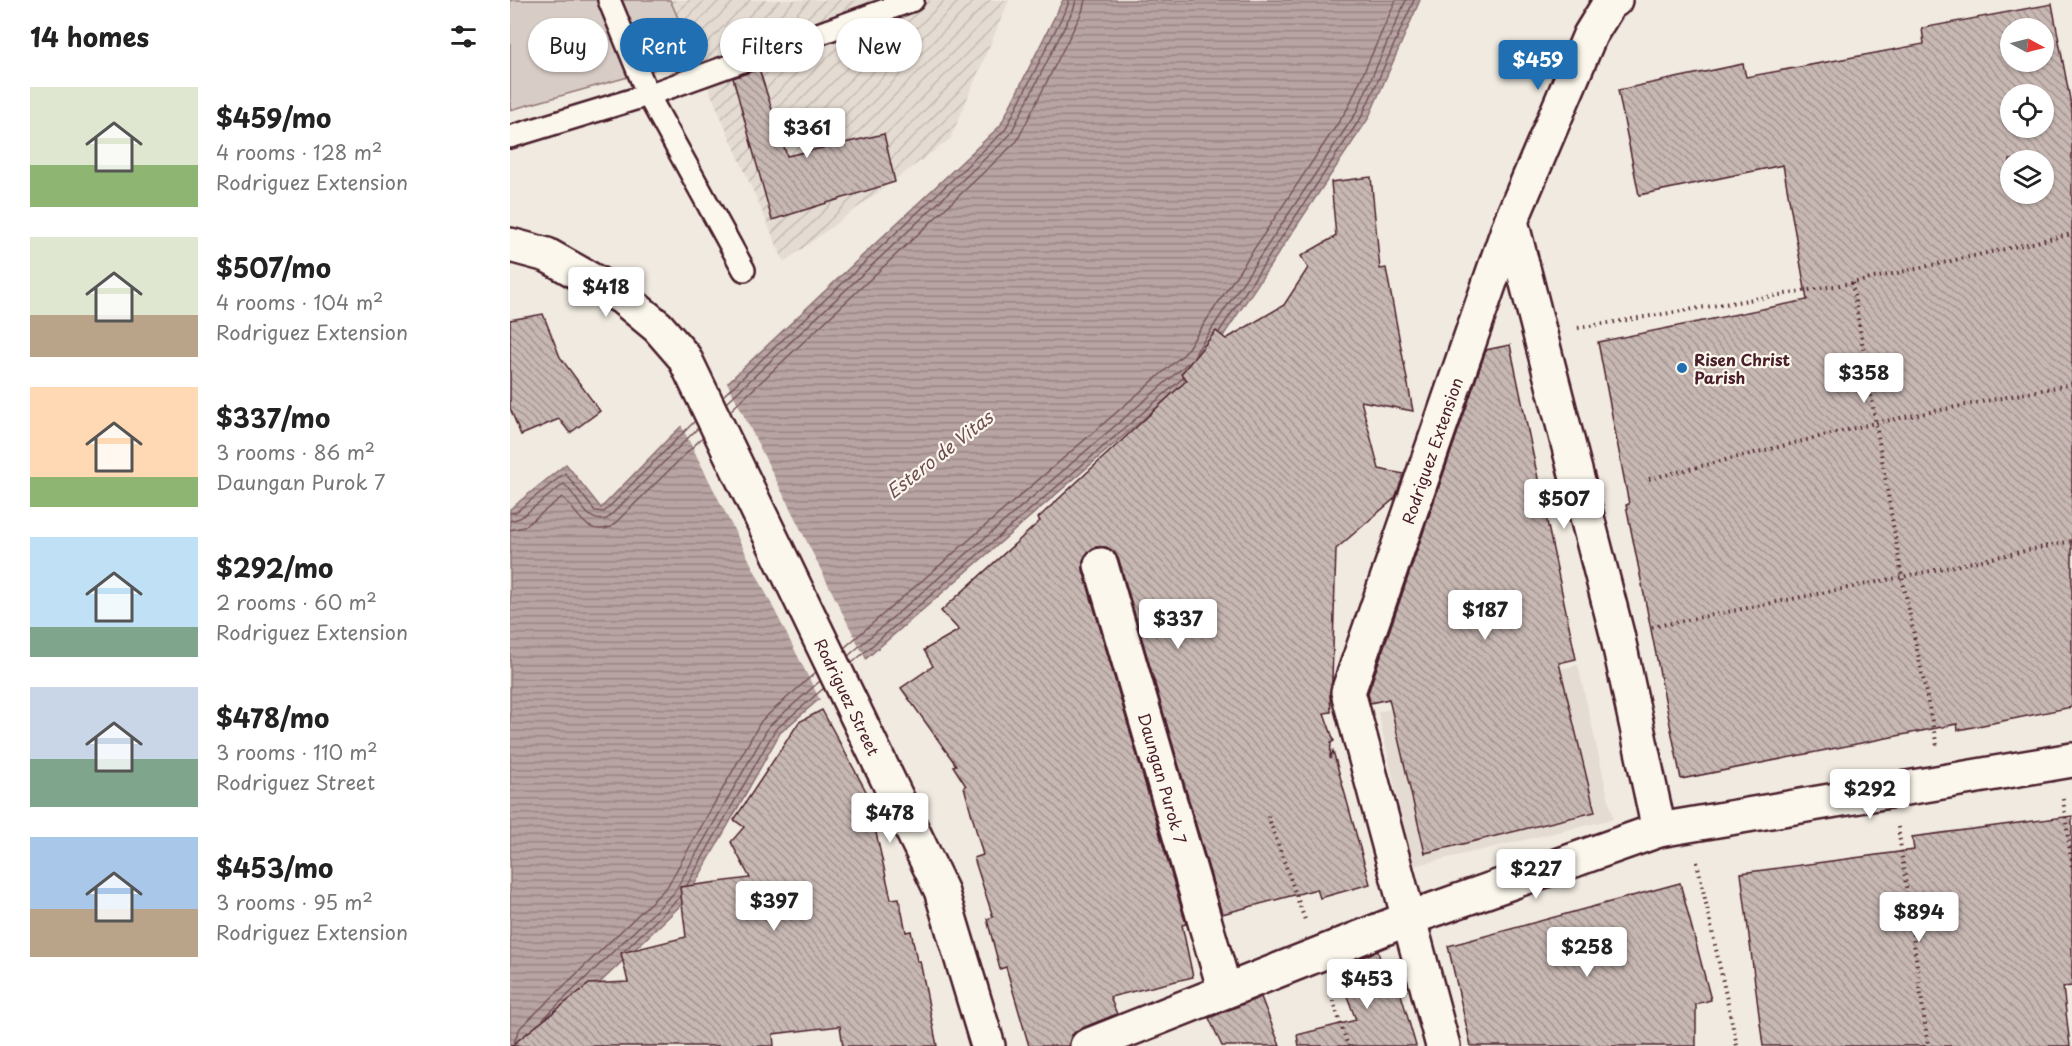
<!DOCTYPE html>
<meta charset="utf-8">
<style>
body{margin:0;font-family:"Playpen Sans",sans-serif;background:#f2f2f2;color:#222;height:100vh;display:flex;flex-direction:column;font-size:22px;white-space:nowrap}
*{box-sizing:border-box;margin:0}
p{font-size:20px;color:#767676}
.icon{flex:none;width:33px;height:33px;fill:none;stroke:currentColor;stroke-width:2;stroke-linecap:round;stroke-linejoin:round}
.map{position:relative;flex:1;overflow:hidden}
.drawer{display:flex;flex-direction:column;background:#fff;width:510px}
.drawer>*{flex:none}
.hud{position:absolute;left:18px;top:18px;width:570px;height:54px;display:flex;gap:12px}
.needle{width:39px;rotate:97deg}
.controls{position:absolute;left:1490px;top:18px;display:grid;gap:12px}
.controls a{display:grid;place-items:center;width:54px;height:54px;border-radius:50%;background:#fff;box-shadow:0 2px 4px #0004;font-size:30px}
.price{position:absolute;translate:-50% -51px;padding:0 14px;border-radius:6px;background:#fff;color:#222;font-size:20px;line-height:39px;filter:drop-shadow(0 2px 3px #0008)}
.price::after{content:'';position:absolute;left:50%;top:36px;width:18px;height:14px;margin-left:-9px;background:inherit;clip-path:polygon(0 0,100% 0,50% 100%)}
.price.selected{background:#1f6fb2;color:#fff}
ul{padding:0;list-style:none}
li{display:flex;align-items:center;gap:18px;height:150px;padding:0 30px}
li span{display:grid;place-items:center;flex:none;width:168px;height:120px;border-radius:0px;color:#555}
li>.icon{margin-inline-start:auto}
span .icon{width:72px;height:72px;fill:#fffc;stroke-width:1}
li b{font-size:26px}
h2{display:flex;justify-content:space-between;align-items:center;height:72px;padding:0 30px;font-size:26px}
.tag{padding:0 21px;border-radius:27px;background:#fff;box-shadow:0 2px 4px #0004;font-size:21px;line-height:54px}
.tag.selected{background:#1f6fb2;color:#fff}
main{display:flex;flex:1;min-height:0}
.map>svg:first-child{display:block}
.built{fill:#e4dbd2}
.industrial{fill:url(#industrial-furrows)}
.park{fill:#d8ccc6;stroke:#917678;stroke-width:1.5}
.water{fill:url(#water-rules);stroke:#8c6f72;stroke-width:1.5}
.pier{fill:#f0eae0}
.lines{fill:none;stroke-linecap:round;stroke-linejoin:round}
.shore{stroke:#76545b;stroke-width:1.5}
.building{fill:url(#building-back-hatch);stroke:#4a1f2b;stroke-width:1.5;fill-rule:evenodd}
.lane-casing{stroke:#4a1f2b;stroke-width:26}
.street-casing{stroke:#4a1f2b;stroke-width:38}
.secondary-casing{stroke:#4a1f2b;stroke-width:38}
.path{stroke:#4a1f2b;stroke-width:4;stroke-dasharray:1.5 4.5;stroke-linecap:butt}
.lane{stroke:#fbf7ec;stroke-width:21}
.street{stroke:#fbf7ec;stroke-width:33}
.secondary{stroke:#fbf7ec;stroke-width:33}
.poi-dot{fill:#1f6fb2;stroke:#fbf7ec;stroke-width:2}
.labels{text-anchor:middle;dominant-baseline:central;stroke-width:4.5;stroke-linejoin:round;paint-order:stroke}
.poi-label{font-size:16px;font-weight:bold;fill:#4a1f2b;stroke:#fbf7ec;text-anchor:start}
.street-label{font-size:16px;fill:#4a1f2b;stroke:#fbf7ec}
.water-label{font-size:18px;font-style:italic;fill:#704e55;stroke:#fbf7ec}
</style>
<main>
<section class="drawer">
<h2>14 homes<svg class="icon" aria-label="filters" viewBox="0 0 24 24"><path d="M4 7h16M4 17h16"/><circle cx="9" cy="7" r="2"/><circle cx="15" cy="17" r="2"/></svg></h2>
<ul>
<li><span style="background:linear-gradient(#dfe7d0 65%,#8fb573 0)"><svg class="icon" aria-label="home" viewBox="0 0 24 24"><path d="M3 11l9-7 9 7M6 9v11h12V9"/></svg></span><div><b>$459/mo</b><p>4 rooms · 128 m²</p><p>Rodriguez Extension</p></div></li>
<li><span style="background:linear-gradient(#dfe7d0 65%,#b9a48a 0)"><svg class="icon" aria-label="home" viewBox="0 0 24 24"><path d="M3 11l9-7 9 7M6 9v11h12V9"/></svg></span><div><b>$507/mo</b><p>4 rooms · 104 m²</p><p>Rodriguez Extension</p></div></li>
<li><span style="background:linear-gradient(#ffd9b3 75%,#8fb573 0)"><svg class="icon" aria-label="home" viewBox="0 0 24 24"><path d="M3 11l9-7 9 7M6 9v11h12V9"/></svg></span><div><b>$337/mo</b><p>3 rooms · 86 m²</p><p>Daungan Purok 7</p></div></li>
<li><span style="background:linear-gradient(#bfe0f5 75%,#7fa58c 0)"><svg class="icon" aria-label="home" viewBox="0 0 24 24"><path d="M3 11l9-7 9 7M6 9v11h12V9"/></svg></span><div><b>$292/mo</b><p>2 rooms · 60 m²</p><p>Rodriguez Extension</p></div></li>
<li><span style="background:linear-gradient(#c9d6e8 60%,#7fa58c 0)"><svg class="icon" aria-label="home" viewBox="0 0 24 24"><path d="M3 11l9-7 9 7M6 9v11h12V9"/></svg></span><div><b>$478/mo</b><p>3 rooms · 110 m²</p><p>Rodriguez Street</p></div></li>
<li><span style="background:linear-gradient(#a9c7e8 60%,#b9a48a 0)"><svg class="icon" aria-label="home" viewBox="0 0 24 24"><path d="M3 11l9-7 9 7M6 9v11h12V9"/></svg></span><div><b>$453/mo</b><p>3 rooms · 95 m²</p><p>Rodriguez Extension</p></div></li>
</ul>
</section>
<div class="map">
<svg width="1562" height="1046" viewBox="0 0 1562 1046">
<defs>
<pattern id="industrial-furrows" width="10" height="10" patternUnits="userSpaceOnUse" patternTransform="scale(1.5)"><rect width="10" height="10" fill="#e4dbd2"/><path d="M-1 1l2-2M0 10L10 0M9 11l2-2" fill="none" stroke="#c5bcb4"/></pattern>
<pattern id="water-rules" width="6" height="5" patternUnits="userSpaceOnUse" patternTransform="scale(1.5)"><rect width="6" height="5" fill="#b8a4a2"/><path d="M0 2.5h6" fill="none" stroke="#988584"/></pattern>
<pattern id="building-back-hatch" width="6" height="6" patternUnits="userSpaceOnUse" patternTransform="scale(1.5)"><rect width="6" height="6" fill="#c8b8b3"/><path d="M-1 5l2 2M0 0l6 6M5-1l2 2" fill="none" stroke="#a49592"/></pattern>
</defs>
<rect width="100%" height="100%" fill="#f0eae0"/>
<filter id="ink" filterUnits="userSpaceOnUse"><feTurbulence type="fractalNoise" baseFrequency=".0167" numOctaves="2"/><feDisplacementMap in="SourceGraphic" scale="12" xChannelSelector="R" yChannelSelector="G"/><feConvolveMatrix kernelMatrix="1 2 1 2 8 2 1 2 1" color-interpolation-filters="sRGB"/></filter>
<g filter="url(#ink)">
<path class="built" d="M1068,665L1103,819L903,866L868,712Z"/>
<path class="industrial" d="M160,0H499L440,139L274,262Z"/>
<path class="park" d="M0,0H160L186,58L0,110Z"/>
<path class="water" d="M553,0H910L858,119L691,369L270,733L175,901L24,1046H0V509L56,464L91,508L158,439L490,126Z"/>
<path class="pier" d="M216,380L357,662L311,702L170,423Z"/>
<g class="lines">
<g class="shore">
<path d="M709,332L852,116L904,0"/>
<path d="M685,354L846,113L896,0"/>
<path d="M213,396L495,130L558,5V0"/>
<path d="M216,403L500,135L564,8L566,0"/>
<path d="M220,411L507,141L572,12L575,0"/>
<path d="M0,513L6,512L55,473L85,511L94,512L185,421"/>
<path d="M0,521L10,518L54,484C67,495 76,525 97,519L188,428"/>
<path d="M0,530L14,527L52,497C68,510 74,537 101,527L193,437"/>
<path d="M334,648L674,354L838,108L886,0"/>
<path d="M338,656L678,363"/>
<path d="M342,663L673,378"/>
<path d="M177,885L265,730L314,688"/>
<path d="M114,951L170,897"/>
<path d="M33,1019L164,893L259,726L310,681"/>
<path d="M4,1042L10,1028L157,887L251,721L306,672"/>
</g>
</g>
<g class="building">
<path d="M1542,4L1562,110V707L1448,730L1447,724L1171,779L1116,505L1119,504L1088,342L1297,300L1273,165L1129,195L1108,90L1233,64L1236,77L1414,44L1412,28ZM1500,28H1533V62H1500ZM1500,94H1533V128H1500ZM1500,160H1533V194H1500Z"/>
<path d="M249,69L277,156L374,134L385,182L262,220L223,78Z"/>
<path d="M861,177L870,269L876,268L903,411L851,401L869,469L894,474L885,498L826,549L822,680L820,696L821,712L814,713L824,741L821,743L820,759L823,751L860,884L810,898L807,889L712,914L609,560L604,552L596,547H585L578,552L573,560V570L676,924L672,925L683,977L600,997L607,1014L570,1029L562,1035L559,1046H519L496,967L490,969L477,919L483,917L464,858L473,855L454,787L456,786L443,766L446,765L391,688L423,666L414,650L449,630L431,611L530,521L528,518L677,380L671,374L706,331L716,339L774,305L798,268L791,256L826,236L821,182Z"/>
<path d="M33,314L50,357L90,411L60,433L49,419L11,435L0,408V320Z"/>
<path d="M1000,345L1066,659L1049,663L1085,812L915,853L879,699L860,703L858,693L976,350Z"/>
<path d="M312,710L357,793L381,899L389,898L396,932L401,931L407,961H410L427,1046H333L330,1026L263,1034L264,1046H1L79,984L118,982L111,953L176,937L170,887L240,878L221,842L234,827L224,820L289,722Z"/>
<path d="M1562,816V986L1553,987L1560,1046H1253L1231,873L1404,850L1402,837Z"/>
<path d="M1170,883L1201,1000L1186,1004V1046H961L938,946Z"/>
<path d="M868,951L877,986L888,984L906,1046H789L787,1035L846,1020L826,967Z"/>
<path d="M751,997L770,1046H712L699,1018Z"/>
</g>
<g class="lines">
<defs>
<g id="lane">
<path d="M99,0L138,95L234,270"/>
<path d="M0,137L138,95L403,0"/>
</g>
<g id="street">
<path d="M1001,221L1107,634L1149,830"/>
<path id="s1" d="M591,565L715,991"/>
<path d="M577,1046L900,918L1149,830L1562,760"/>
<path id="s2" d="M933,1046L838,692L1001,221L1080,35L1099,4L1105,0"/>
</g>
<g id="secondary">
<path id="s3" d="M0,245L37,255L113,298L148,327L174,357L431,890L478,1046"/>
</g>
</defs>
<use href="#lane" class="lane-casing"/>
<use href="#street" class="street-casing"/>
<use href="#secondary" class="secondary-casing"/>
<g class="path">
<path d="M1342,283L1392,577L1427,746"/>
<path d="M1068,328L1342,283L1562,234"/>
<path d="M1139,479L1365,423L1562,384"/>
<path d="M1142,627L1392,577L1562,541"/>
<path d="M1553,799L1562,867"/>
<path d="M758,816L795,920"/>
<path d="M1388,827L1418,1046"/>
<path d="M1187,862L1227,1046"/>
<path d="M819,989L838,1046"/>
</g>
<use href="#lane" class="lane"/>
<use href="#street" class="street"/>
<use href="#secondary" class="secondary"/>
</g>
</g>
<circle class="poi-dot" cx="1172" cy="368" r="6"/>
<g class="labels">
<g class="poi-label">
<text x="1184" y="359">Risen Christ<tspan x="1184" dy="18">Parish</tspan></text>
</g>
<g class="street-label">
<text stroke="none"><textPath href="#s2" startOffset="622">Rodriguez Extension</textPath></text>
<text stroke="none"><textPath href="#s3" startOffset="588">Rodriguez Street</textPath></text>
<text stroke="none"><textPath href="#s1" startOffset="222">Daungan Purok 7</textPath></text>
</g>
<g class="water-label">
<text transform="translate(429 454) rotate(-38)">Estero de Vitas</text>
</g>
</g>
</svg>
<div class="controls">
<a><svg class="needle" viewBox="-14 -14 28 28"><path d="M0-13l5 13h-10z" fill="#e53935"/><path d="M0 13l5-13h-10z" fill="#767676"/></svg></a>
<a><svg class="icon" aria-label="locate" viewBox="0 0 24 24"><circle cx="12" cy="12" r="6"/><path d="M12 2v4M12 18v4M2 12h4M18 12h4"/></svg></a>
<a><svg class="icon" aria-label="layers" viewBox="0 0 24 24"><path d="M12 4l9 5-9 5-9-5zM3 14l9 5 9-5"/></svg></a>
</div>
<b class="price selected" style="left:1028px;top:91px">$459</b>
<b class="price" style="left:297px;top:159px">$361</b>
<b class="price" style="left:96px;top:318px">$418</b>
<b class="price" style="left:1354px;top:404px">$358</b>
<b class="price" style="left:1054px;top:530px">$507</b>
<b class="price" style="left:975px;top:641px">$187</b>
<b class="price" style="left:668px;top:650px">$337</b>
<b class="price" style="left:1360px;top:820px">$292</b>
<b class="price" style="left:380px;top:844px">$478</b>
<b class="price" style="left:1026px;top:900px">$227</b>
<b class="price" style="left:264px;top:932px">$397</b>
<b class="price" style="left:1409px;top:943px">$894</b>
<b class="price" style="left:1077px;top:978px">$258</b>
<b class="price" style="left:857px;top:1010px">$453</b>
<div class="hud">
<a class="tag">Buy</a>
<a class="tag selected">Rent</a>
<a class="tag">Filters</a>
<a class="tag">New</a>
</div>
</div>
</main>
